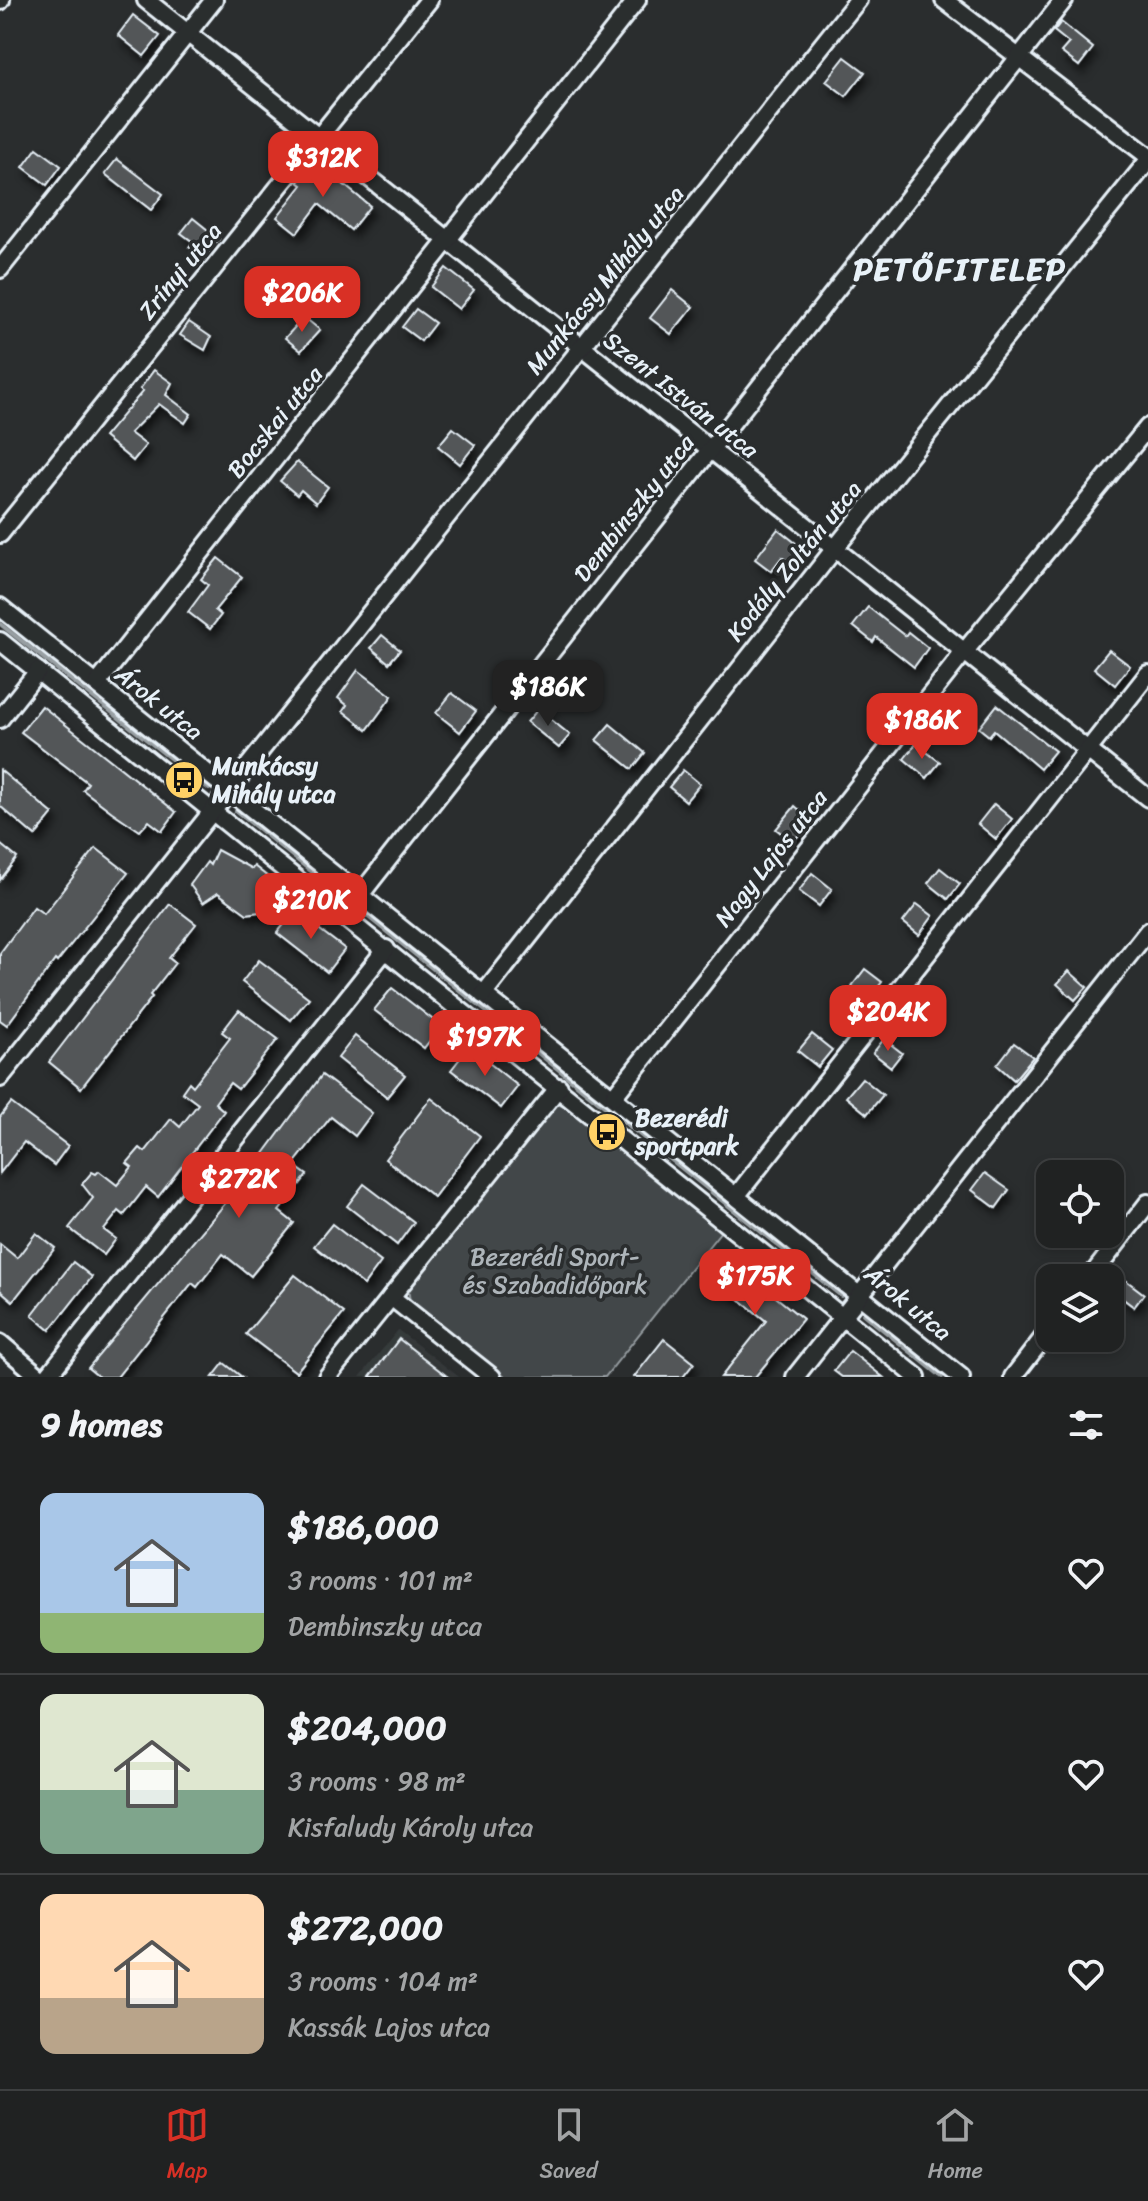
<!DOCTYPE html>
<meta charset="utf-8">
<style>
body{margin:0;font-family:Sriracha,sans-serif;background:#2d2f2f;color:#f1f3f6;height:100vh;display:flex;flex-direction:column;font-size:30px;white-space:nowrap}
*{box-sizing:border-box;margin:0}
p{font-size:26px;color:#a2a4a5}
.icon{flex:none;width:44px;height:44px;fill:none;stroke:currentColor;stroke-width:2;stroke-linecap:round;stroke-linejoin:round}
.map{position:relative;height:1377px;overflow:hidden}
.details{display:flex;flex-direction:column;background:#202222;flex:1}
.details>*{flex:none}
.buttons{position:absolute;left:1036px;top:1160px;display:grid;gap:16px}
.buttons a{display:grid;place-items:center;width:88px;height:88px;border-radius:16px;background:#202222;box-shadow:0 4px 12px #0003,0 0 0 2px #3d3f40;font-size:40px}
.price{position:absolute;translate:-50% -68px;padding:0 18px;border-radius:16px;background:#d93025;color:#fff;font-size:26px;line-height:52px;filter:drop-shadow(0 2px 4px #0008)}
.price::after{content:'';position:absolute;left:50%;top:48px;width:24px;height:18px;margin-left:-12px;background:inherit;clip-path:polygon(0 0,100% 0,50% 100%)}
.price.on{background:#222;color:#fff}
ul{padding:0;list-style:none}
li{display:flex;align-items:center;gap:24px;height:200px;padding:0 40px}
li+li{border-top:2px solid #3d3f40}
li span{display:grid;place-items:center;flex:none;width:224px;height:160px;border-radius:16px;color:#555}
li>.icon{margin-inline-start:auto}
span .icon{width:96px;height:96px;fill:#fffc;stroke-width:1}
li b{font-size:34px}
h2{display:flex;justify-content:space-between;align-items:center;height:96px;padding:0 40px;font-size:34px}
.menu{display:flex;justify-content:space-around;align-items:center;height:112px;border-top:2px solid #3d3f40;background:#202222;font-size:22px;color:#a2a4a5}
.menu a{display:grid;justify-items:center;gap:4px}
.menu .on{color:#d93025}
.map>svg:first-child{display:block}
.built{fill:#363a3b}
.green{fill:#424648;stroke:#959ca0;stroke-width:2}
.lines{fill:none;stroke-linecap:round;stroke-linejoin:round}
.stream{stroke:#989fa3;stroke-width:4}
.building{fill:#535759;stroke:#e8f1f8;stroke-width:2;filter:url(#shadow)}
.minor-casing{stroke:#e8f1f8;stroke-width:22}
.minor{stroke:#2a2d2e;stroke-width:16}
.labels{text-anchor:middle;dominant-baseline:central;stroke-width:7;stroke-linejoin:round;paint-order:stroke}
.street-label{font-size:24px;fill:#e8f1f8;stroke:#2a2d2e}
.poi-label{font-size:24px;font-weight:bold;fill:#e8f1f8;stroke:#2a2d2e;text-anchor:start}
.park-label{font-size:24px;fill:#aeb5ba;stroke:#2a2d2e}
.district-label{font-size:32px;font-weight:bold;letter-spacing:2px;fill:#e8f1f8;stroke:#2a2d2e}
</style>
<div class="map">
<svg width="1148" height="1377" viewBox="0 0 1148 1377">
<defs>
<filter id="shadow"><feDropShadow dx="4" dy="7" stdDeviation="4" flood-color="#0009"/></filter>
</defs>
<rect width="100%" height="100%" fill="#2a2d2e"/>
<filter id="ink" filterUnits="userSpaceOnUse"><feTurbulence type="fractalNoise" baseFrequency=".0125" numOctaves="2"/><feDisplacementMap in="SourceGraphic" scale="16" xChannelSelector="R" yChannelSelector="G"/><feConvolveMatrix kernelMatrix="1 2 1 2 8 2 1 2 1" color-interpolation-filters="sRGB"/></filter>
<g filter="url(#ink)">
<path class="built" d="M398,1330L459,1377H360Z"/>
<path class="green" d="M568,1103L725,1226L605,1377H505L410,1302L408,1288L552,1106Z"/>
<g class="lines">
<g class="stream">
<path d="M0,624L209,789"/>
<path d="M236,811L841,1296"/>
<path d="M863,1314L942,1377"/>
</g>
</g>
<g class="building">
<path d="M133,15L160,36L144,56L118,35Z"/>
<path d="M1061,22L1093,48L1079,66L1061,52L1069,43L1054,31Z"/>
<path d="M845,57L865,72L846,96L826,81Z"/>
<path d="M37,148L61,166L47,185L23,167Z"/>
<path d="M117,159L163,194L151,210L105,174Z"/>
<path d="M316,159L346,180L343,184L370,206L351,230L319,204L297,233L277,217L302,185L298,182Z"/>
<path d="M193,218L219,239L203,258L189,247L193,242L181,233Z"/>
<path d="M446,268L474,290L459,309L431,287Z"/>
<path d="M672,290L693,307L671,334L650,318Z"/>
<path d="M416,309L435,323L421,341L402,327Z"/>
<path d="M304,317L320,330L301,351L285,338Z"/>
<path d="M189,322L211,337L205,350L180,335Z"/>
<path d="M154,370L172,383L166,395L191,414L185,423L159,404L130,433L146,445L133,461L104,437L143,391L140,389Z"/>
<path d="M453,428L475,445L460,464L438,446Z"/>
<path d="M297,462L328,487L316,503L301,490L297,495L280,481Z"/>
<path d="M778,529L802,548L790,564L782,557L771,571L755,559Z"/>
<path d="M218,558L242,577L215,610L221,615L210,629L188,612L208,585L201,579Z"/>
<path d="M868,607L905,636L908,632L928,648L914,667L876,637L873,642L853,626Z"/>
<path d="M382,635L400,650L389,663L371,648Z"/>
<path d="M1109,650L1130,666L1115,685L1094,668Z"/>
<path d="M358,670L392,696L367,730L343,711L347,705L338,698Z"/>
<path d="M452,693L476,711L460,732L436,713Z"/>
<path d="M997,705L1055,751L1040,769L994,730L989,736L979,728Z"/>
<path d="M42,706L176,812L162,831L149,821L140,831L112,812L83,790L88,783L21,732Z"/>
<path d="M538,709L570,735L559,748L527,722Z"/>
<path d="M610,724L645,753L632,769L596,740Z"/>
<path d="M916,744L940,762L927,778L904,759Z"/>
<path d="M0,770L53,814L35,836L0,806Z"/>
<path d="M683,770L700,784L686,801L669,787Z"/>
<path d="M994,804L1012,819L996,839L978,824Z"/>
<path d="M795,806L811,820L793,842L776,829Z"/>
<path d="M0,844L17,858L0,880Z"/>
<path d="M96,848L128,873L57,962L55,960L7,1025L0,1020V953L34,907L44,914Z"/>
<path d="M217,850L252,869L254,866L273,881V897L265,911L247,914L218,893L203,903L190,885L207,862L210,865Z"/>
<path d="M940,868L960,884L948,899L928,883Z"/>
<path d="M812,873L832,889L819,906L799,891Z"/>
<path d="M170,904L196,924L169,958L175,963L150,995L152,997L81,1088L49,1062Z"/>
<path d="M917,904L933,916L919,935L903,922Z"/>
<path d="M295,911L345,949L327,972L277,933Z"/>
<path d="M259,960L309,998L291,1020L242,982Z"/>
<path d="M865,969L882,982L869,999L852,986Z"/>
<path d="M1069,971L1087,987L1075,1000L1057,984Z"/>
<path d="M392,988L441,1026L424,1048L374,1010Z"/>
<path d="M239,1010L278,1039L238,1089L230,1083L215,1103L224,1111L158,1197L146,1187L124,1215L119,1211L104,1230L116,1239L104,1255L69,1228L93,1198L82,1184L92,1172L96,1174L99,1171L117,1185L132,1167L127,1163L140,1148L145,1152L171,1119L180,1127L198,1104L182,1092L189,1082L193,1086L230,1038L222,1032Z"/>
<path d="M812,1034L832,1050L818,1067L798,1051Z"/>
<path d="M355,1036L405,1075L387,1097L338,1058Z"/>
<path d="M884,1039L902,1053L891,1067L873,1053Z"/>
<path d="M1014,1043L1033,1057L1014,1080L997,1065Z"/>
<path d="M469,1047L518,1086L501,1108L451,1070Z"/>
<path d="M322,1075L372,1113L355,1136L331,1117L293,1165L307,1175L279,1211L294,1223L251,1276L223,1254L197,1287L192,1283L117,1377H99L88,1368L243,1182Z"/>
<path d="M862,1078L883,1095L867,1114L846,1097Z"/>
<path d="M431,1098L480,1136L434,1197L385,1159Z"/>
<path d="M11,1103L68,1146L54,1165L24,1142L0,1173V1117Z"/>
<path d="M985,1173L1009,1190L996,1208L972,1190Z"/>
<path d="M364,1184L414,1222L397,1245L347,1206Z"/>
<path d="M332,1224L381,1262L364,1285L314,1246Z"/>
<path d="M36,1233L55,1248L13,1301L0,1290V1244L17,1258Z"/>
<path d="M720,1252L803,1319L755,1377H721L766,1321L705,1271Z"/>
<path d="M73,1262L92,1277L50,1330L32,1315Z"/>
<path d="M1115,1272L1144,1294L1134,1307L1110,1289V1279Z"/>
<path d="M295,1275L344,1313L296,1372L246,1334Z"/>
<path d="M399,1339L448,1377H370Z"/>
<path d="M664,1339L694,1363L683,1377H634Z"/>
<path d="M850,1351L883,1377H842L834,1371Z"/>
<path d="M224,1363L242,1377H213Z"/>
</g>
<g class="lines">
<defs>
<g id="minor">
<path d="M146,0L1148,798"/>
<path d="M944,0L1148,156"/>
<path d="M0,1L1,0"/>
<path d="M0,269L214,0"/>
<path d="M0,534L429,0"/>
<path d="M0,607L961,1377"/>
<path d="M0,641L917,1377"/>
<path d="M97,684L637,0"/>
<path d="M0,719L38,671"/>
<path d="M360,895L1064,0"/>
<path d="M483,995L836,547L1148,161"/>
<path d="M0,1078L858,0"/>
<path d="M614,1096L965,651L1148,427"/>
<path d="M737,1195L1148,674"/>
<path d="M1090,1278L1148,1203"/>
<path d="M391,1297L492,1377"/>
<path d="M0,1343L40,1377"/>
<path d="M47,1377L386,949"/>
<path d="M327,1377L559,1087"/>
<path d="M795,1377L1148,931"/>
<path d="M1013,1377L1050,1329"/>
</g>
</defs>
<use href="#minor" class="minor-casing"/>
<use href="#minor" class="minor"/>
</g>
</g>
<defs>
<symbol id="bus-disc" viewBox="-11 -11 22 22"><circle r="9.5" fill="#ffd166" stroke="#2a2d2e"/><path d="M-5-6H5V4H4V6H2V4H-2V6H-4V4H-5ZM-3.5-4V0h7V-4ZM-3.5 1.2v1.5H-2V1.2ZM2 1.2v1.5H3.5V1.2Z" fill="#111"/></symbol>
</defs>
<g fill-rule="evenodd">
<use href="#bus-disc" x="162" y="758" width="44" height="44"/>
<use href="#bus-disc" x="585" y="1110" width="44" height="44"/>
</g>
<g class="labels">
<g class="street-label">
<text transform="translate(180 271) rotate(-51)">Zrínyi utca</text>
<text transform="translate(605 280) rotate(-51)">Munkácsy Mihály utca</text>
<text transform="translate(681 395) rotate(38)">Szent István utca</text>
<text transform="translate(275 422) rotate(-51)">Bocskai utca</text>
<text transform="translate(634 508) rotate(-52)">Dembinszky utca</text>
<text transform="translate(794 561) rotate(-51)">Kodály Zoltán utca</text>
<text transform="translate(159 703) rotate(38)">Árok utca</text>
<text transform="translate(771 858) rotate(-52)">Nagy Lajos utca</text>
<text transform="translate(908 1303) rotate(39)">Árok utca</text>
</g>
<g class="poi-label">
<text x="212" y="766">Munkácsy<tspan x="212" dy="28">Mihály utca</tspan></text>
<text x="635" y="1118">Bezerédi<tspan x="635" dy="28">sportpark</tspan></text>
</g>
<g class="park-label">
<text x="555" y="1257">Bezerédi Sport-<tspan x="555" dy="28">és Szabadidőpark</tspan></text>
</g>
<g class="district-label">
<text x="960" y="269">PETŐFITELEP</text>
</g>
</g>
</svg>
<div class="buttons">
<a><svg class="icon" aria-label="locate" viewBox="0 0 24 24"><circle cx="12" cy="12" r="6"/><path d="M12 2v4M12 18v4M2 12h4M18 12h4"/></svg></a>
<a><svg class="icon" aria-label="layers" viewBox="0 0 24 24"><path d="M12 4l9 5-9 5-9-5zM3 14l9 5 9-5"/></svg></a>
</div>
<b class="price" style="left:323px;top:199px">$312K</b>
<b class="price" style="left:302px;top:334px">$206K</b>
<b class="price on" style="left:548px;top:728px">$186K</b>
<b class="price" style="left:922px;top:761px">$186K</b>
<b class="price" style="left:311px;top:941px">$210K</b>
<b class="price" style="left:888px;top:1053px">$204K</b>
<b class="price" style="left:485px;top:1078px">$197K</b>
<b class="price" style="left:239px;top:1220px">$272K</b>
<b class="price" style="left:755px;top:1317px">$175K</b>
</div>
<section class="details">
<h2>9 homes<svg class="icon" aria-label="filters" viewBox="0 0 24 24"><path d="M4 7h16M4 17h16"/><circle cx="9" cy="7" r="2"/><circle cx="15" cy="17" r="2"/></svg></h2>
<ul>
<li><span style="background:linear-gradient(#a9c7e8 75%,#8fb573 0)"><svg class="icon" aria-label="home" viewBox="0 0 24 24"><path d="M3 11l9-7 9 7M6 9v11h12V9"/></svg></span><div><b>$186,000</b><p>3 rooms · 101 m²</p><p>Dembinszky utca</p></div><svg class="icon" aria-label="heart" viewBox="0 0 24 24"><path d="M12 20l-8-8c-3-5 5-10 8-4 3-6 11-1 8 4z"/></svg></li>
<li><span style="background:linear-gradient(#dfe7d0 60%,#7fa58c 0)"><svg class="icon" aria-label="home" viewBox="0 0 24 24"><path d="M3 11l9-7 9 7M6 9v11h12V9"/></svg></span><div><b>$204,000</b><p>3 rooms · 98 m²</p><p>Kisfaludy Károly utca</p></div><svg class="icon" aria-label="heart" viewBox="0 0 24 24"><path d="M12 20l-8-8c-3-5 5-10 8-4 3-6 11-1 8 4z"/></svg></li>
<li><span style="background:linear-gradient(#ffd9b3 65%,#b9a48a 0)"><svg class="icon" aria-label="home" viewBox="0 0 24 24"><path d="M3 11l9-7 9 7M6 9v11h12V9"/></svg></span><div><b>$272,000</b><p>3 rooms · 104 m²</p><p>Kassák Lajos utca</p></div><svg class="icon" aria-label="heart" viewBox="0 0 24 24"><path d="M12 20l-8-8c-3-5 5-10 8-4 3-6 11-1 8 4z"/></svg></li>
</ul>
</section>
<nav class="menu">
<a class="on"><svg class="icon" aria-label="map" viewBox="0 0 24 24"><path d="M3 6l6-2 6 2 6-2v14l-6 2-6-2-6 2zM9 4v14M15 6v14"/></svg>Map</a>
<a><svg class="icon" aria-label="saved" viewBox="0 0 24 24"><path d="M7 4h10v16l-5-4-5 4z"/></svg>Saved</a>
<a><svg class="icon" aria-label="home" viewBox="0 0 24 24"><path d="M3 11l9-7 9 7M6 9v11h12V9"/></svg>Home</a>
</nav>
